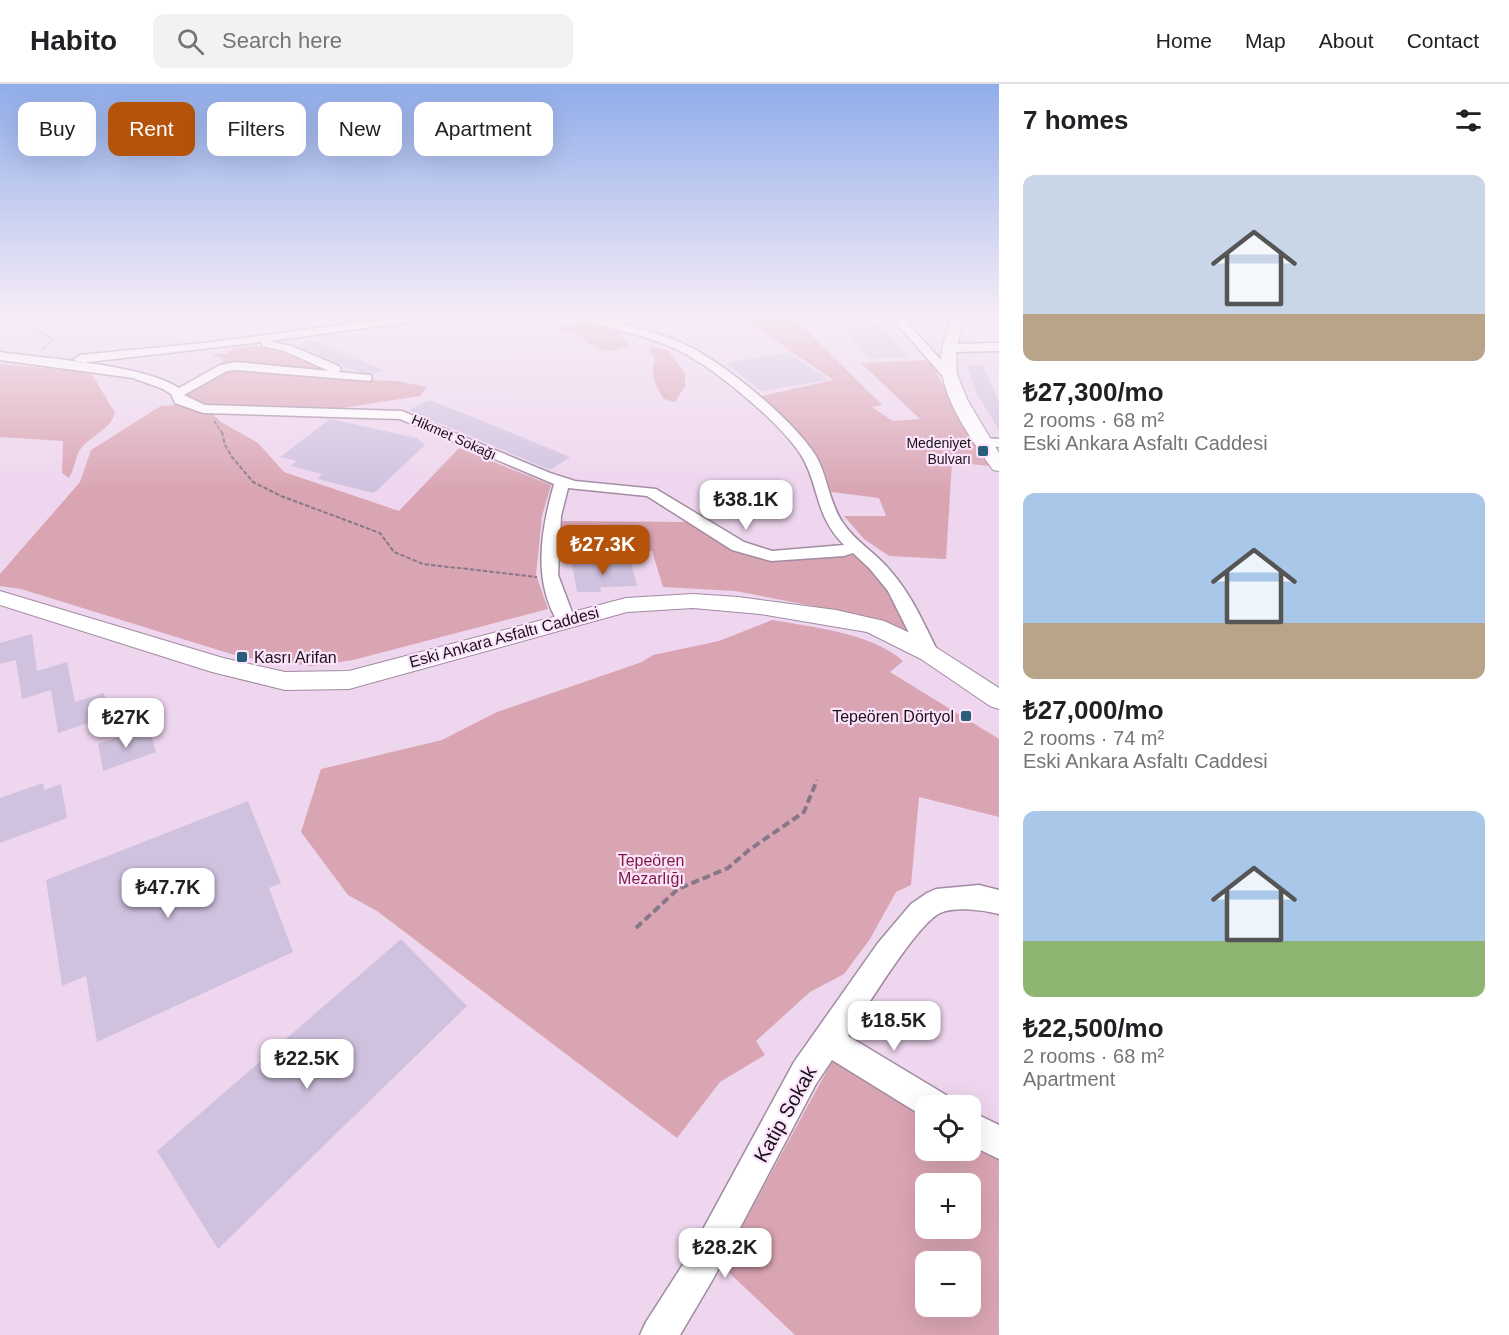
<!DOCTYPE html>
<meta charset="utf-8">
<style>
body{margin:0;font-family:Helvetica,sans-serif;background:#f2f2f2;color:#202124;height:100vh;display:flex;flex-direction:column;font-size:22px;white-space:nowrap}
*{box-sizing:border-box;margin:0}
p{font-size:20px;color:#757577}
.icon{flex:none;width:33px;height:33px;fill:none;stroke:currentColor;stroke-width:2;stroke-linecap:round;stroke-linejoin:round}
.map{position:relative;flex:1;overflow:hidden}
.drawer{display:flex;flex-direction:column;background:#fff;width:510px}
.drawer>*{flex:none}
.top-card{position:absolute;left:18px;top:18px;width:570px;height:54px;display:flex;gap:12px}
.controls{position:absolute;left:915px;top:1011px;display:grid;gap:12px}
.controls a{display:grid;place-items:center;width:66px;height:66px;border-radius:12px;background:#fff;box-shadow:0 6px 24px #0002;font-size:30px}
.price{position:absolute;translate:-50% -51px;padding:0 14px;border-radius:12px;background:#fff;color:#222;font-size:20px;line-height:39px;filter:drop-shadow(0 2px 3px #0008)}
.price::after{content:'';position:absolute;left:50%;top:36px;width:18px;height:14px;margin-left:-9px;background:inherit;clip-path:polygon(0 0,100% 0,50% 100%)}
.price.on{background:#b45309;color:#fff}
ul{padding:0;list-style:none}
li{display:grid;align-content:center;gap:12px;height:318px;padding:0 24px}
li span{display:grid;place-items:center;height:186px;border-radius:12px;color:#555}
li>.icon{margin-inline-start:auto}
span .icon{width:108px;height:108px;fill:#fffc;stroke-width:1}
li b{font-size:26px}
h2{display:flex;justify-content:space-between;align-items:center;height:72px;padding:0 24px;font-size:26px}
.chip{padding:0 21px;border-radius:12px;background:#fff;box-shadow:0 6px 24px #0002;font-size:21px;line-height:54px}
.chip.on{background:#b45309;color:#fff}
header{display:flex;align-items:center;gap:36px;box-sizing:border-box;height:84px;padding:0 30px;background:#fff;border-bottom:2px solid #e0e0e0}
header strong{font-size:28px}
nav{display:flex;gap:33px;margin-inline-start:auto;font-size:21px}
.search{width:420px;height:54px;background:#f2f2f2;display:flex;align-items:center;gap:15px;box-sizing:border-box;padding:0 21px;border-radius:12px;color:#757577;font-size:22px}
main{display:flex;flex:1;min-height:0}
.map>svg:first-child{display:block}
.green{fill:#daa5b3;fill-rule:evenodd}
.building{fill:#d0c2df}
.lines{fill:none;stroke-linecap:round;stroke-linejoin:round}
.minor-casing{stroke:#a18ba2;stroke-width:3}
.major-casing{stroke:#a18ba2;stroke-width:2}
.path-far2{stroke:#878;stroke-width:1.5;stroke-dasharray:4 1.5;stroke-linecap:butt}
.path-far1{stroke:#878;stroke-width:2;stroke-dasharray:4.5 2;stroke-linecap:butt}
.path{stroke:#878;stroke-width:4;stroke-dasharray:8 4;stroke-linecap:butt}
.minor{fill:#fff;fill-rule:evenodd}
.major{fill:#fff;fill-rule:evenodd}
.poi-dot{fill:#295d79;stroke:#fce3fc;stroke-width:2}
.labels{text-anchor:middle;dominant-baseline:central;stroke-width:4.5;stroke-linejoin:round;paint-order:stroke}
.far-street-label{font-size:14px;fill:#1a121a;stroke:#fce3fc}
.far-poi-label{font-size:14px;fill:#1a121a;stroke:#fce3fc;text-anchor:end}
.street-label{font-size:16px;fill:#1a121a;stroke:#fce3fc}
.poi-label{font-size:16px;fill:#1a121a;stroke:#fce3fc;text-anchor:start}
.park-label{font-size:16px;fill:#7c1a41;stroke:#fce3fc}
.near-street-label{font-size:20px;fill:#1a121a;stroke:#fce3fc}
</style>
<header>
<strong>Habito</strong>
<div class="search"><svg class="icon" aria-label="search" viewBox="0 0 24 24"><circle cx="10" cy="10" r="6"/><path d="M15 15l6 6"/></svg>Search here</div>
<nav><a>Home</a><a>Map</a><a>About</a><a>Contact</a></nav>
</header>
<main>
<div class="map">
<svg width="999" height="1251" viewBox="0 0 999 1251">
<rect width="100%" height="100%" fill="#eed6ee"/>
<g class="green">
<path d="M738,231H791L882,321L872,323L893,337L920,335L861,279L929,276L989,382L952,378L946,475L889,472L864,455L844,432H886L879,414L831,408L822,382L810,362L757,313L833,296Z"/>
<path d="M585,238L616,245L629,262L613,267L603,266L588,259L578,250L559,245L562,242Z"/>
<path d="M253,262L279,265L348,295L397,297L427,303L420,312L335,325L206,322L187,315V309L223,282V274L213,272L217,269L227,270L234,264Z"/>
<path d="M657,263L667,266L685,289V302L675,318L664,315C657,303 649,291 655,276L649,264Z"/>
<path d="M0,280L87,288L93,292L115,329C110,345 93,351 82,363C75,371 75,385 69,394L62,389L63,357L0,353Z"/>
<path d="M175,321L213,330L221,338L258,359L284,388L399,427L459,364L551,401L542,432L536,491L548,525L353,576L312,582L241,573L21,505L0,502V490L80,398L91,366L161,322Z"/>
<path d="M562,437L686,438L731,465L773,478L855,471C879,489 896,516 906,544L905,548L855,530L735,507L663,503L652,467L559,465Z"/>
<path d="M772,536C812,543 872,549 903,577L890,588L999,655V733L919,713L911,801L896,808L870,855L844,890L810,908L756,957L765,971L720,998L677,1054L377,827L348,811L301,748L321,685L442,656L497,628L642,578L653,571L719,557Z"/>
<path d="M835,972L925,1027L926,1066H970L971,1054L999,1071V1251H795L721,1181ZM926,1100H970V1144H926ZM926,1178H970V1222H926Z"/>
</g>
<g class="building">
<path d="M869,231L890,253L908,273L870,275L834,232Z"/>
<path d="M312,256L384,286L373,291L358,288L296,262Z"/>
<path d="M788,269L829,296L761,307L726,279Z"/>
<path d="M967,281L983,282L999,317V346L976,308Z"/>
<path d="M429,316L465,330L570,373L550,386L409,326Z"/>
<path d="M330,335L417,354L425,361L374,409L317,395L322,390L291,382L297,377L280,373Z"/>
<path d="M631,478L637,502L600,503L601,508H577L572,480Z"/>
<path d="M32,550L37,587L67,578L75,618L104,609L110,632L58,649L51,606L22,615L16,576L0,580V559Z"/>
<path d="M149,643L156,668L103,687L98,660Z"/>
<path d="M43,699L44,706L61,700L67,734L0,759V714Z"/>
<path d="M248,717L281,799L269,804L293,868L97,958L86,892L62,902L46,796Z"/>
<path d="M401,855L467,922L218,1165L157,1067Z"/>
</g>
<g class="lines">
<defs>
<g id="minor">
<path d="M412,231H445L440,234L269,257L291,262L339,282L341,285L339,288L370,291L372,294L370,297L236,286L227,287L184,311L205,321L402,327L550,389L575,397L656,405L744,458L772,467L844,461C814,431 820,402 801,371C780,338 711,281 676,265C649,252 617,247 589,238L575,231H592L611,237L633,231H652L623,241C644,246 665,251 684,260C722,277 794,336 816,372C828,393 829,419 843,439C855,457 874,468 888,484C911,509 924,540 939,570L936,575L929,577L922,575L888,507L870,485L853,469L844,472L771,477L732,466L647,412L568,404L561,432L558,491L575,536L573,540H559C532,497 541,446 554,400L400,335L203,329L175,319L171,310L163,305L133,294L0,276V268C46,275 142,280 179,304L220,281L236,278L329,287L284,267L262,262V258L80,279L74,275L80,271L213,258Z"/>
<path d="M889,231H900L955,291L957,294L955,297H947Z"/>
<path d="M999,259V267L951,268L945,264L951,260Z"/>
<path d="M982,354L999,355V363L977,361L975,358L977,355Z"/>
<path d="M979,801L999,806V830C983,826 955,822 940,829C916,841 865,926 848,952L946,1011L950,1022H926V1034L832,976L816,1000L713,1195L680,1251H640L646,1238L689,1171L794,978L878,859L911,820L927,809L936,805Z"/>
<path d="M970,1027L999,1041V1075L970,1061Z"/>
</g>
<g id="major">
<path d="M951,231H965L956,266L957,290L968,317L999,369V387L993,386C972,356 941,315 941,277C941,262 948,246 951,231Z"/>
<path d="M0,507L223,574L285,588L349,587L626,514L693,510L738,513L836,526L884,537L923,555L999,604V625L990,622L921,575L867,548L760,530L693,524L627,528L349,605L285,606L212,588L0,521Z"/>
</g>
</defs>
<use href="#minor" class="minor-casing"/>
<use href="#major" class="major-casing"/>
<g class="path-far2">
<path d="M23,231L20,236L54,256L41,266"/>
<path d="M214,337L223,350"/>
</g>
<path class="path-far1" d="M222,348L225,361L232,373L253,398L281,412L380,449L394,468L423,480L537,493"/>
<path class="path" d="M636,844L678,805L728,784L749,766L804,728L817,696"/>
<use href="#minor" class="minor"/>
<use href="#major" class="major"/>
</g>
<linearGradient id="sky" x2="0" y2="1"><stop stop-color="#90adea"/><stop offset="0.57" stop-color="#f7edf7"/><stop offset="1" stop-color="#f7edf7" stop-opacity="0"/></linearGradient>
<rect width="999" height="407" fill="url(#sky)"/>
<g class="poi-dot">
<rect x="977" y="361" width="12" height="12" rx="3"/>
<rect x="236" y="567" width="12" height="12" rx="3"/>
<rect x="960" y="626" width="12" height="12" rx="3"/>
</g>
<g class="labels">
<g class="far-street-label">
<text transform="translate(454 353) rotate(24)">Hikmet Sokağı</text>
</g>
<g class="far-poi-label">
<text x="971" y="359">Medeniyet<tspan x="971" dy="16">Bulvarı</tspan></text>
</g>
<g class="street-label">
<text transform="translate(504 553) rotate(-15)">Eski Ankara Asfaltı Caddesi</text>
</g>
<g class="poi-label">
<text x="254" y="573">Kasrı Arifan</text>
<text x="954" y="632" text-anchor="end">Tepeören Dörtyol</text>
</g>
<g class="park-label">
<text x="651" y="776">Tepeören<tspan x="651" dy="18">Mezarlığı</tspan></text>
</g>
<g class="near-street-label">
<text transform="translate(785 1030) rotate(-61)">Katip Sokak</text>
</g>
</g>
</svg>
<div class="controls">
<a><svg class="icon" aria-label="locate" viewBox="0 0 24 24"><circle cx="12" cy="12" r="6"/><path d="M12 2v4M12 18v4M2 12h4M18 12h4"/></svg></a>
<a>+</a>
<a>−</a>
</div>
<b class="price" style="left:746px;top:447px">₺38.1K</b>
<b class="price on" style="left:603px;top:492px">₺27.3K</b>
<b class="price" style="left:126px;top:665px">₺27K</b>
<b class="price" style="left:168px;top:835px">₺47.7K</b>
<b class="price" style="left:894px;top:968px">₺18.5K</b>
<b class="price" style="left:307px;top:1006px">₺22.5K</b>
<b class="price" style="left:725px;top:1195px">₺28.2K</b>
<div class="top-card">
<a class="chip">Buy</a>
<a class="chip on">Rent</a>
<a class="chip">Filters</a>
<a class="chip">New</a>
<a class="chip">Apartment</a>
</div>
</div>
<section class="drawer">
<h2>7 homes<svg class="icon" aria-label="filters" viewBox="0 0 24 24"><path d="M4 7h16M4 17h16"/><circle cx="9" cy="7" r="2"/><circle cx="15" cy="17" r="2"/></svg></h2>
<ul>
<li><span style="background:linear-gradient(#c9d6e8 75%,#b9a48a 0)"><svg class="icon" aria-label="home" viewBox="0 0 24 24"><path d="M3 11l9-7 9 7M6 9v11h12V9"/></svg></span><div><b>₺27,300/mo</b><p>2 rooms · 68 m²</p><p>Eski Ankara Asfaltı Caddesi</p></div></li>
<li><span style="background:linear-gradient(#a9c7e8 70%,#b9a48a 0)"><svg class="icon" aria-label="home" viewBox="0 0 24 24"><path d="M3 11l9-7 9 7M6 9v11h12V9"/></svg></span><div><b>₺27,000/mo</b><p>2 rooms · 74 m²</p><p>Eski Ankara Asfaltı Caddesi</p></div></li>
<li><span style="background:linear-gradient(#a9c7e8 70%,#8fb573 0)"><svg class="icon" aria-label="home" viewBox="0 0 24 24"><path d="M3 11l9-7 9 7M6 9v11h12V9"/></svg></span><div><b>₺22,500/mo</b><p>2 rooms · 68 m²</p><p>Apartment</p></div></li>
</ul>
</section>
</main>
